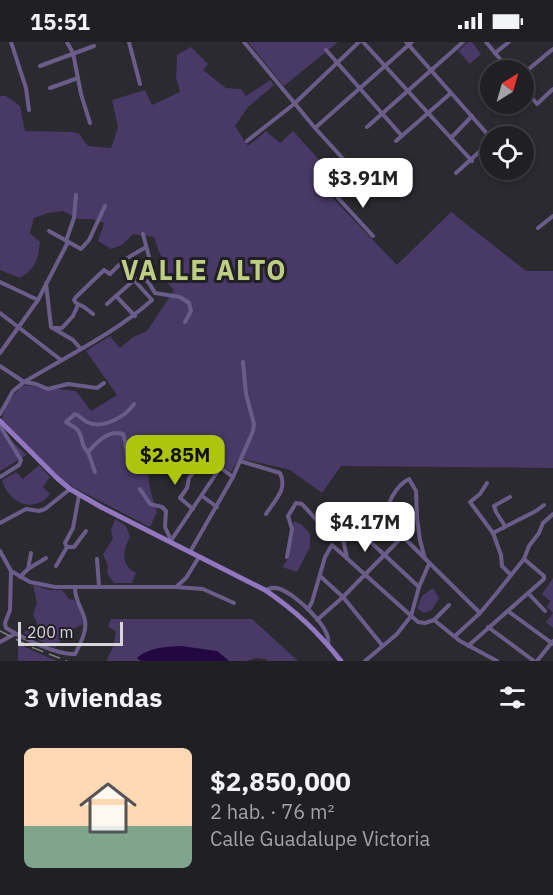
<!DOCTYPE html>
<html lang="es">
<meta charset="utf-8">
<style>
body{margin:0;font-family:"IBM Plex Sans",sans-serif;background:#2d2d31;color:#f1f3f6;height:100vh;display:flex;flex-direction:column;font-size:22px;white-space:nowrap}
*{box-sizing:border-box;margin:0}
p{font-size:20px;color:#a2a3a6}
.icon{flex:none;width:33px;height:33px;fill:none;stroke:currentColor;stroke-width:2;stroke-linecap:round;stroke-linejoin:round}
.map{position:relative;height:619px;overflow:hidden}
.side{display:flex;flex-direction:column;background:#202024;flex:1}
.side>*{flex:none}
.needle{width:39px;rotate:37deg}
.tools{position:absolute;left:480px;top:18px;display:grid;gap:12px}
.tools a{display:grid;place-items:center;width:54px;height:54px;border-radius:50%;background:#202024;box-shadow:0 3px 9px #0003,0 0 0 2px #3d3e41;font-size:30px}
.scale{position:absolute;left:18px;bottom:15px;width:105px;box-sizing:border-box;padding-left:6px;border:3px solid #d6d5d9;border-top:0;font-size:16px;line-height:21px;white-space:nowrap;color:#d6d5d9;-webkit-text-stroke:4px #222026;paint-order:stroke}
.price{position:absolute;translate:-50% -51px;padding:0 14px;border-radius:12px;background:#fff;color:#222;font-size:20px;line-height:39px;filter:drop-shadow(0 2px 3px #0008)}
.price::after{content:'';position:absolute;left:50%;top:36px;width:18px;height:14px;margin-left:-9px;background:inherit;clip-path:polygon(0 0,100% 0,50% 100%)}
.price.on{background:#adc60d;color:#111}
ul{padding:0;list-style:none}
li{display:flex;align-items:center;gap:18px;height:150px;padding:0 24px}
li+li{border-top:2px solid #3d3e41}
li span{display:grid;place-items:center;flex:none;width:168px;height:120px;border-radius:9px;color:#555}
li>.icon{margin-inline-start:auto}
span .icon{width:72px;height:72px;fill:#fffc;stroke-width:1}
li b{font-size:26px}
h2{display:flex;justify-content:space-between;align-items:center;height:72px;padding:0 24px;font-size:26px}
.status{display:flex;justify-content:space-between;align-items:center;height:42px;padding:0 30px;background:#202024;direction:ltr}
.status svg{height:16px;fill:currentColor}
.map>svg:first-child{display:block}
.green{fill:#483966}
.water{fill:#220742}
.lines{fill:none;stroke-linecap:round;stroke-linejoin:round}
.minor{stroke:#6b5d8a;stroke-width:4}
.secondary{stroke:#9077c0;stroke-width:5}
.rail{stroke:#807f84;stroke-width:1.5;stroke-dasharray:12 6;stroke-linecap:butt}
.labels{text-anchor:middle;dominant-baseline:central;stroke-width:6;stroke-linejoin:round;paint-order:stroke}
.district-label{font-size:27px;font-weight:bold;letter-spacing:1.5px;fill:#bece83;stroke:#222026}
</style>
<div class="status"><b>15:51</b><svg viewBox="0 0 49 12"><path d="M0 12V9h3v3zM5 12V6h3v6zM10 12V3h3v9zM15 12V0h3v12zM26 1h20v11H26zM47 4h2v5h-2z"/></svg></div>
<div class="map">
<svg width="553" height="619" viewBox="0 0 553 619">
<rect width="100%" height="100%" fill="#2b2a30"/>
<g class="green">
<path d="M248,0H338L284,44Z"/>
<path d="M468,0H472L481,12L470,22L458,9Z"/>
<path d="M191,5L208,22L203,28L226,46L241,47L246,54L270,38L274,43L248,65L235,84L248,104L266,89L280,101L293,89L331,131L327,136L332,140L325,148L397,223L451,170L526,229H553V426L341,424L322,451L290,428L239,416L231,430L204,411L191,398L184,396C143,416 143,428 157,470L150,485L73,445L59,435L2,377L6,363L22,343L76,349L91,369L117,353L86,309L110,294L120,306L133,295L147,289L174,248L164,237L168,225L159,210L154,195L133,192L122,203L111,207L98,199L104,181L92,177H78L63,169L48,171L34,176L30,191L40,200C38,217 36,226 20,236L0,228V54H6L20,64L25,89L73,90L79,92L88,104L111,106L118,85L112,58L145,48L152,63L180,50L176,36L177,13Z"/>
<path d="M0,388L27,413L0,429Z"/>
<path d="M39,423L50,435L43,445L50,452C34,472 9,462 2,438L16,430L23,437Z"/>
<path d="M115,477L126,484L130,495C123,508 120,523 136,531L132,541H114L107,531L108,524L103,512L113,497L111,488Z"/>
<path d="M294,479L302,483L310,492V505L297,530L282,525L289,516Z"/>
<path d="M553,536V586L546,580L553,571L547,565L550,559L542,552Z"/>
<path d="M33,543L50,548H62L69,557L74,558L81,571L83,582L66,591L55,606L24,591L27,586L32,587L38,584L33,572L37,561Z"/>
<path d="M433,546L439,556L432,568L424,571L417,566L422,554Z"/>
<path d="M111,577H252L298,619H267L266,617L256,616L247,619H106L113,605L116,590L108,584Z"/>
<path d="M18,602L52,617L58,619H18Z"/>
</g>
<path class="water" d="M181,604L217,609L229,619H144L139,618L137,616C149,605 166,605 181,604Z"/>
<g class="lines">
<g class="minor">
<path d="M11,0L26,46L29,68"/>
<path d="M67,0L73,11L81,52L90,81"/>
<path d="M129,0L140,42"/>
<path d="M244,0L315,86L346,120L348,134L338,156L373,194"/>
<path d="M363,0L472,119"/>
<path d="M406,0L490,95"/>
<path d="M486,0L509,28"/>
<path d="M326,8L402,94"/>
<path d="M495,11L509,0"/>
<path d="M40,24L94,4"/>
<path d="M524,31L553,7"/>
<path d="M50,46L78,36"/>
<path d="M524,46L537,62L553,47"/>
<path d="M367,85L463,0"/>
<path d="M315,86L412,0"/>
<path d="M451,96L472,74"/>
<path d="M247,99L294,62L359,0"/>
<path d="M396,99L451,51"/>
<path d="M456,131L490,100"/>
<path d="M538,186L553,174"/>
<path d="M49,189L81,207L89,198L105,164"/>
<path d="M66,199L74,176L76,153"/>
<path d="M141,234L149,241L155,251L180,255L189,261L191,269L185,280"/>
<path d="M0,240L38,258"/>
<path d="M46,241L51,285L73,298L81,307"/>
<path d="M116,254L135,274"/>
<path d="M107,262L134,238L153,230L143,192"/>
<path d="M0,271L61,318"/>
<path d="M93,272L84,265L76,261L74,258L76,255L104,228L110,232L124,218L146,205"/>
<path d="M52,286H62L73,274L78,263"/>
<path d="M0,311L38,258L68,200"/>
<path d="M0,324L24,340L36,342L48,347L68,342L97,346L104,341"/>
<path d="M134,362C126,374 103,388 87,380C83,378 80,374 75,372L66,380C70,383 77,385 79,390C84,398 80,403 88,410C97,400 109,387 123,392C127,400 125,416 131,423C144,436 154,418 163,414C167,412 173,412 176,409C179,405 181,401 185,398L189,399L206,415L233,435"/>
<path d="M0,372L13,349L24,340C67,314 114,292 152,258L134,238"/>
<path d="M0,384L21,418L19,423L0,435"/>
<path d="M88,410L95,430"/>
<path d="M240,419L280,431C288,447 275,458 266,472"/>
<path d="M487,441L480,452L470,460L493,491L501,513L502,524L510,532"/>
<path d="M140,447L150,462L162,465L166,469L165,485L171,498"/>
<path d="M202,454L217,465"/>
<path d="M193,467L180,456L187,446L189,436L206,415"/>
<path d="M337,469L347,516"/>
<path d="M0,481L26,467L39,469L45,467L70,447"/>
<path d="M505,484L496,470L494,464L510,455"/>
<path d="M493,491L536,469L544,463"/>
<path d="M362,492L419,545"/>
<path d="M170,500L220,426"/>
<path d="M67,505H74L86,489"/>
<path d="M0,509L11,529L30,540L55,545H176L186,536L199,515"/>
<path d="M190,510L233,435L253,389L254,382L246,352L243,320"/>
<path d="M287,515L292,487L288,474L296,461L302,462L323,485L340,482"/>
<path d="M97,517L99,544"/>
<path d="M425,517L420,498L417,476L416,449L409,437C396,443 385,464 386,478L480,571"/>
<path d="M56,524L67,505L65,501L73,486L79,453"/>
<path d="M28,527L31,511"/>
<path d="M11,529L10,568L5,581L6,586C23,596 56,613 75,612"/>
<path d="M320,534L343,555L382,603"/>
<path d="M20,535L28,527L46,516"/>
<path d="M176,545L203,547L234,561"/>
<path d="M75,546C75,560 83,567 85,579C87,589 80,603 75,612"/>
<path d="M266,548C270,546 275,545 280,547C295,552 332,586 328,602"/>
<path d="M528,551L545,569"/>
<path d="M308,567L312,560L325,515L332,503L418,580L425,581L434,578L460,599L497,619"/>
<path d="M508,569L553,602"/>
<path d="M317,578L343,555L402,495"/>
<path d="M434,578L449,563"/>
<path d="M488,585L534,619"/>
<path d="M455,594L480,571L496,552L524,517L529,504L539,491L543,481L553,472"/>
<path d="M0,600L15,592"/>
<path d="M468,604L544,537V534L524,517"/>
<path d="M365,619L397,592L411,574L419,545L429,522"/>
<path d="M537,619L553,599"/>
</g>
<path class="secondary" d="M0,379L57,436L70,447L101,465L265,548C296,569 318,590 341,619"/>
<path class="rail" d="M0,589L31,605L67,619"/>
</g>
<g class="labels">
<g class="district-label">
<text x="204" y="227">VALLE ALTO</text>
</g>
</g>
</svg>
<div class="tools">
<a><svg class="needle" viewBox="-14 -14 28 28"><path d="M0-13l5 13h-10z" fill="#e53935"/><path d="M0 13l5-13h-10z" fill="#a2a3a6"/></svg></a>
<a><svg class="icon" aria-label="locate" viewBox="0 0 24 24"><circle cx="12" cy="12" r="6"/><path d="M12 2v4M12 18v4M2 12h4M18 12h4"/></svg></a>
</div>
<div class="scale">200 m</div>
<b class="price" style="left:363px;top:167px">$3.91M</b>
<b class="price on" style="left:175px;top:444px">$2.85M</b>
<b class="price" style="left:365px;top:511px">$4.17M</b>
</div>
<section class="side">
<h2>3 viviendas<svg class="icon" aria-label="filters" viewBox="0 0 24 24"><path d="M4 7h16M4 17h16"/><circle cx="9" cy="7" r="2"/><circle cx="15" cy="17" r="2"/></svg></h2>
<ul>
<li><span style="background:linear-gradient(#ffd9b3 65%,#7fa58c 0)"><svg class="icon" aria-label="home" viewBox="0 0 24 24"><path d="M3 11l9-7 9 7M6 9v11h12V9"/></svg></span><div><b>$2,850,000</b><p>2 hab. · 76 m²</p><p>Calle Guadalupe Victoria</p></div></li>
</ul>
</section>
